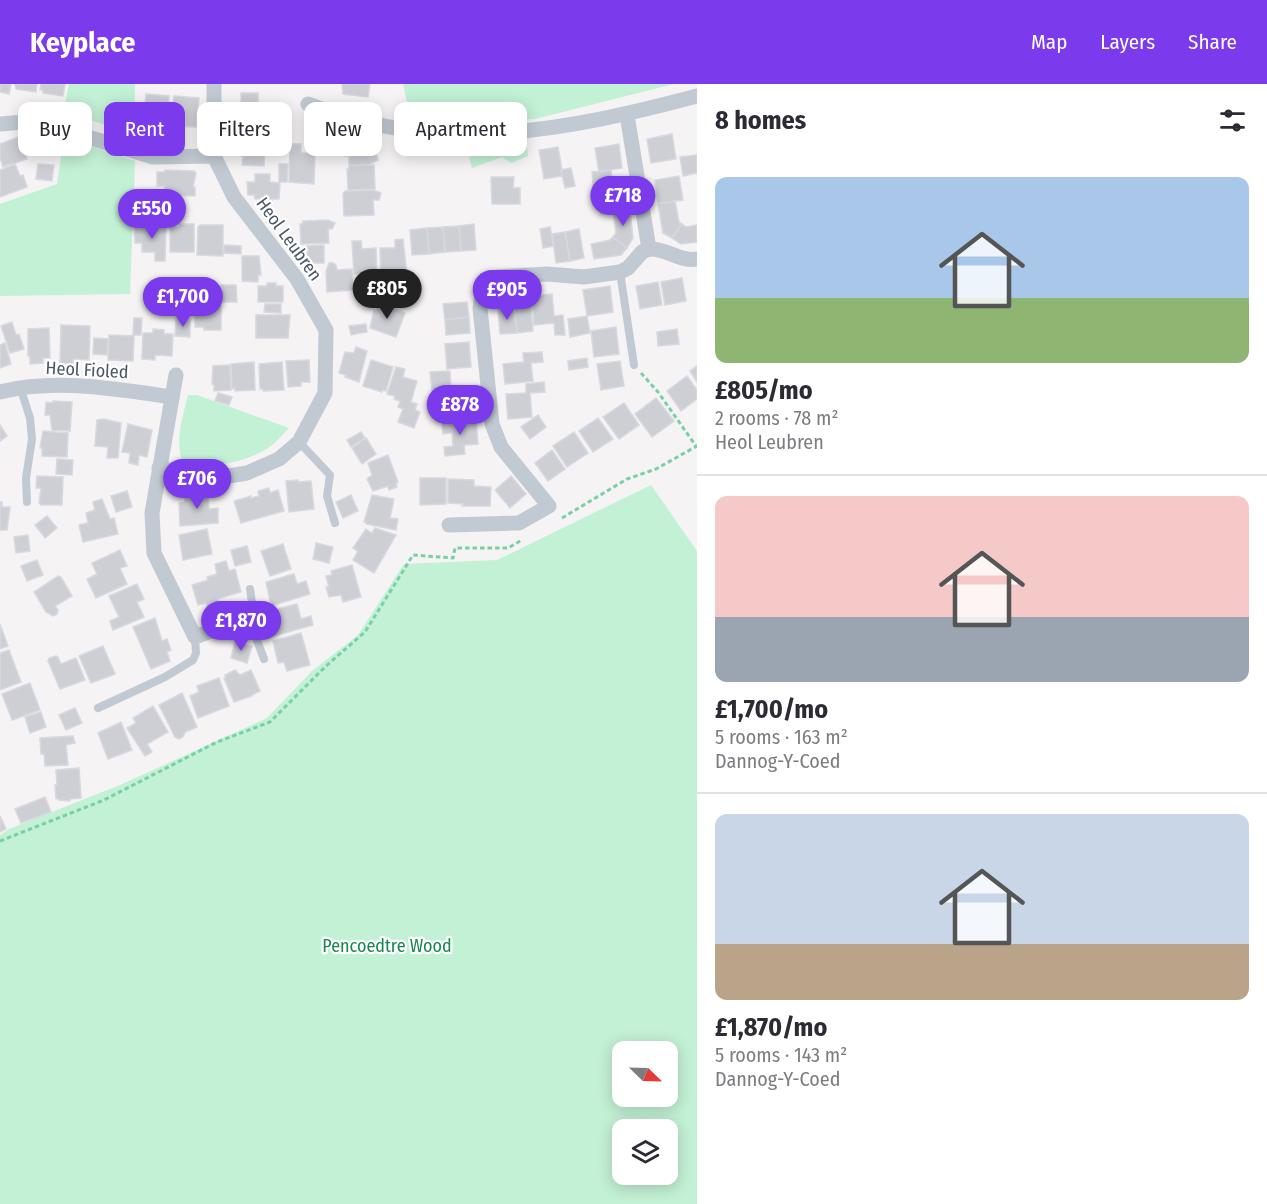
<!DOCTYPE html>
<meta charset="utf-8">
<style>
body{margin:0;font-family:"Fira Sans Condensed",sans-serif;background:#f7f7f7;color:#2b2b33;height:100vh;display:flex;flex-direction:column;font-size:22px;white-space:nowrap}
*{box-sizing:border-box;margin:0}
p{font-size:20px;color:#7c7c81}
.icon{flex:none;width:33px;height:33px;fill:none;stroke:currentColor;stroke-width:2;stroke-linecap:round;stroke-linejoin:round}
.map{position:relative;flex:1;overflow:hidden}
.details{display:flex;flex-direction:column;background:#fff;width:570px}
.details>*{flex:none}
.banner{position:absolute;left:18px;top:18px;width:570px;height:54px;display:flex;gap:12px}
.needle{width:39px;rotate:113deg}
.controls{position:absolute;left:612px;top:957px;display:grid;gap:12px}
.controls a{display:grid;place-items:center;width:66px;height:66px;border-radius:12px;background:#fff;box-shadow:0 3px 15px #0003;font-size:30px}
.price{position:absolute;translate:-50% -51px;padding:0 14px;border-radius:21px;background:#7c3aed;color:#fff;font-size:20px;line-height:39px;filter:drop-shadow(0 2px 3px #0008)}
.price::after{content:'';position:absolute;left:50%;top:36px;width:18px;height:14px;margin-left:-9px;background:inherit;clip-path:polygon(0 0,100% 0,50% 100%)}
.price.active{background:#222;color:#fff}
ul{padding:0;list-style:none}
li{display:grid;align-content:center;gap:12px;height:318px;padding:0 18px}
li+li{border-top:2px solid #e1e1e2}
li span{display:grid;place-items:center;height:186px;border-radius:12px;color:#555}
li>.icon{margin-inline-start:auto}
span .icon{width:108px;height:108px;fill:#fffc;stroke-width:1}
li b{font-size:26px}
h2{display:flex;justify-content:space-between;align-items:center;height:72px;padding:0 18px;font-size:26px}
.pill{padding:0 21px;border-radius:12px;background:#fff;box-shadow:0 3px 15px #0003;font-size:21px;line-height:54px}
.pill.active{background:#7c3aed;color:#fff}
header{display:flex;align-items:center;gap:36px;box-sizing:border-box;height:84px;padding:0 30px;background:#7c3aed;color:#fff}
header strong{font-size:28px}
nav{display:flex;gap:33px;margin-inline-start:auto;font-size:21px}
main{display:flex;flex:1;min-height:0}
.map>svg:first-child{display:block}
.green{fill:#c3f1d5;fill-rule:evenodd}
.building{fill:#cdcfd5;stroke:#d7d9de;stroke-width:1.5}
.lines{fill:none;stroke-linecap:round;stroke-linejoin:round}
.path{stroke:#7ad0a6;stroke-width:3;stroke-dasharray:4.5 3;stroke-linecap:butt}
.service{stroke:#c1cad2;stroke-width:8}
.minor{stroke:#c1cad2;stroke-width:15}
.labels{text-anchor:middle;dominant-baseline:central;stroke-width:4.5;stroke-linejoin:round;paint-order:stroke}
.street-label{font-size:18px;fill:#4a5661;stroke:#fff}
.park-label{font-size:18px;fill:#17864f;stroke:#fff}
</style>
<header>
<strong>Keyplace</strong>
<nav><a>Map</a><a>Layers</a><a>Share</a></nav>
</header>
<main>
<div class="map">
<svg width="697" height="1120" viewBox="0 0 697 1120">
<rect width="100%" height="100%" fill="#f5f3f3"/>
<g class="green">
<path d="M69,0H135L134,51L64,27Z"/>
<path d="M403,0H674L535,35L412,41Z"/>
<path d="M513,52H526L528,72L511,79L502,73L472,84L469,73L493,68L498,58Z"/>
<path d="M64,53L135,77L130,210L0,212V120L57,100Z"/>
<path d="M188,311H197L289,344C282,351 274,361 265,366C240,380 211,384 183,379C174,357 183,333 188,311Z"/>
<path d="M651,401L697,467V1120H0V751L9,745L120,701L267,634L312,587L358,551L404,480L497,476ZM622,968H668V1012H622ZM622,1046H668V1090H622Z"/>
</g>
<g class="building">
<path d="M0,0H11L9,10L0,8Z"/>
<path d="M15,0H37L36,8L16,5Z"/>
<path d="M41,0H65L63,12L43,9V6H40Z"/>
<path d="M342,0H370L368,13L343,10Z"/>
<path d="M241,9H258L259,41H233V35H229L230,27H241Z"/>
<path d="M146,10L169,12L167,37H164V39L144,37Z"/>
<path d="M174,12L199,14L196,43L171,42Z"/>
<path d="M233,41H259V55H229V46H232Z"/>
<path d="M368,48L370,69H374L377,72L378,76L370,80L349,81V72H345L344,49Z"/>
<path d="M672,50L676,75L651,79L647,55Z"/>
<path d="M21,52L28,71L26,72L27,75L3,83L0,74V60Z"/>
<path d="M317,53L335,54L334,71L317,70Z"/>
<path d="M265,59L264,82L242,81L243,72H240V60Z"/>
<path d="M290,60H301V69H315L314,100L289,98Z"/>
<path d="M619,60L622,84L599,88L595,64Z"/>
<path d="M558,63L563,92L544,95L539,66Z"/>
<path d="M697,71V89L683,92L680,73Z"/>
<path d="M15,80L20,92L23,91L27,103L0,113V86Z"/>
<path d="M38,80L54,81L52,97L36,95Z"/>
<path d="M279,80H288L287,98H279Z"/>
<path d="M374,81L375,105L348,106L347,85H349V82Z"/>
<path d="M571,84L575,102L565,104L561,86Z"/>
<path d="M165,86L194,87L196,89L193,103H195V112L164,111L165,102H157V88H165Z"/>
<path d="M611,86L613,108L594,111L592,88Z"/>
<path d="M255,90H270V98L280,99L279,115H272V118H263V115H255L254,111H248L247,98H255Z"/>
<path d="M679,92L683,116L658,120L655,96Z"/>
<path d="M491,93H514L513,104H520V120H492Z"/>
<path d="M373,106L381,109L379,116H373L374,131L344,132L343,110L345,107Z"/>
<path d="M627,106L630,126L601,130L598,110Z"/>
<path d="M675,117L679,138L682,140L672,154L663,149L658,120Z"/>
<path d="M630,126L633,154L627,164L613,153L616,149L613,128Z"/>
<path d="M303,137L328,136L335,139L332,145H328L329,159L301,160L300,140H303Z"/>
<path d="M179,140H194V168H170V143H179Z"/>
<path d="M474,140L476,166L461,167L459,142Z"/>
<path d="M682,140L686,143L697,141V158L681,160L672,154Z"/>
<path d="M145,141H166L165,177H155V168H142V159H135L134,143H145Z"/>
<path d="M200,141H223V172L197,171L198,143Z"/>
<path d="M459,142L461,167L445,168L443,143Z"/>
<path d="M443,143L445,168L429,170L427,144Z"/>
<path d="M550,143L554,162L543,164L540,145Z"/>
<path d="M427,144L429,170L412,171L410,146Z"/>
<path d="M579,145L584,174L570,177L565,148Z"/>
<path d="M565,148L570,177L556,179L552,150Z"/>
<path d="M613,153L627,164L621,171L594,175L591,160L610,156Z"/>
<path d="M403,155L407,192L381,194L380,164H395V156Z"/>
<path d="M352,157H361L362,165L376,164L377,192L360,193L359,190H354Z"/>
<path d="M224,161L241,162V170L224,169Z"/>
<path d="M324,161V179H307V162Z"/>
<path d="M242,172H259L261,191H258V198L242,197Z"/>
<path d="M329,179H333L336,181L337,186L352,185L353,206L327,208L326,187Z"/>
<path d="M682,194L686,217L665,221L661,198Z"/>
<path d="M658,198L662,221L640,225L636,202Z"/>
<path d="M267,199H276V202H283V218H258V202H267Z"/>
<path d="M221,201H236L237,218H221Z"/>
<path d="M610,202L613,228L587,232L583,206Z"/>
<path d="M552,210L554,232L563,231L565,251H555L554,239L534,241L532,212Z"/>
<path d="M200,215H204L206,217V222H221V246H204V243H195V222Z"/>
<path d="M467,218L469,233L445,236L443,220Z"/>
<path d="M265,220H281V229L264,228Z"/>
<path d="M379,220L405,229L396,253L370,244L374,226L376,227Z"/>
<path d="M531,222L533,247L517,249L514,223Z"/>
<path d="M514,223L517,249L500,250L498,225Z"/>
<path d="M256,231H290L288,254H256Z"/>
<path d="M587,232L590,249L570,253L568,235Z"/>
<path d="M469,233L470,249L446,251L445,236Z"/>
<path d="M134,234H142L141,251H133Z"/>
<path d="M176,235L190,236V253L175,252Z"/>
<path d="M12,238L16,251L19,250L24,265L10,269L1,242Z"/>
<path d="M366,240L367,248L351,251L349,242Z"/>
<path d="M61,241L90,242L89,276L73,275V280L60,279Z"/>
<path d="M616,243L619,270L594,273L591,247Z"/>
<path d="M49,244L50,274H43V279L30,280V272H28V245Z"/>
<path d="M153,245L164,246V250H173L172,272L155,271V276L142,275L143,249H153Z"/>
<path d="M677,245L679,260L658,262L657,248Z"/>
<path d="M109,251L134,252L133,277L108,276Z"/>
<path d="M94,254L108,255L107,271L93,270Z"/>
<path d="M469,258L471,283L447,285L445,260Z"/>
<path d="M5,259L11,280L0,284V261Z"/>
<path d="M356,263L367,267L359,298L345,293L346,291L339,289L345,268L354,269Z"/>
<path d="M542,268L543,278L531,279L533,297L505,300L503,280L524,278L523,269Z"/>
<path d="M587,274L588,283L569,286L568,277Z"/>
<path d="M309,276L310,298H301V302L288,303L286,277Z"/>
<path d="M371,276L393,283L386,307L383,306L382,308L363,302Z"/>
<path d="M620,277L624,302L601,306L597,280Z"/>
<path d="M254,278L255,306L235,307V304L232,305L231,280Z"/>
<path d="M282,278L284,306L263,307V305H260L259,280Z"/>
<path d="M230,281L231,306L214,307V300H212L213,282Z"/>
<path d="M697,282V298L690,287Z"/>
<path d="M396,283L405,285L403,293L417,297L411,318L417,320L415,326L420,328L414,344L398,338L403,325L398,323L400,317L394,315L395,312L387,310Z"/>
<path d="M450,287L451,305L432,307L430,288Z"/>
<path d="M687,292L697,306V315L681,327L667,307Z"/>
<path d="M544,298L545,308L530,309L532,333L508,335L506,310L526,309V300Z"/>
<path d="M474,305L475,330L451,332L449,307Z"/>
<path d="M218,309L232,313L229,321L215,317Z"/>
<path d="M656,314L674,337L652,353L635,330Z"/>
<path d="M53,317L72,318L70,347L52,346L50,331H45L46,318L53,319Z"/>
<path d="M624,319L639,341L619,355L603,333Z"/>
<path d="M538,331L546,343L530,355L521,343Z"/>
<path d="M598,334L613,355L593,368L579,347Z"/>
<path d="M104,335L121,339L118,374H107L108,363L95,362L97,336Z"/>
<path d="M476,336L478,360L464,361L465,370L445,372L444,363L453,362L452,349L443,350L442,339Z"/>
<path d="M128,340L152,346L147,373L139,371L138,381L129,379L130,369L122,368Z"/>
<path d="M0,341L7,352L0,357Z"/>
<path d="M43,347L68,349L67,373L42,372V364H40Z"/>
<path d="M361,348L365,354L351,363L347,356Z"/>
<path d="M574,348L588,369L567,383L553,362Z"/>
<path d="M366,354L376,370L362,380L352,364Z"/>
<path d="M552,366L565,385L548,397L535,379Z"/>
<path d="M388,371L398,398L396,399L397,403L389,406L388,402L373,407L367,395L372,391L368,379Z"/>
<path d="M57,375L73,376L72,391L56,390Z"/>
<path d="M37,392L63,393L62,421H41L39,419L41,404H36Z"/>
<path d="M511,392L526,410L510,424L495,406Z"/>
<path d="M420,394H446V420L420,421Z"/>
<path d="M448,395L474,396V402L491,403L490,422H462L463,420L448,419Z"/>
<path d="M298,396V398L311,397L314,425L289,428L286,397Z"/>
<path d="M269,404L270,409L278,406L284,427L241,439L234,417L251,412V414L259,412L258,407Z"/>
<path d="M127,407L132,423L116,428L111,412Z"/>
<path d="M208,407L209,425L218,424V439L180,442L179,419L185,418L184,409Z"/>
<path d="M351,411L358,427L343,434L336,418Z"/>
<path d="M372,411L394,415L390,434L398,435L396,446L366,440V438H364Z"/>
<path d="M102,415L110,435L114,434L118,450L83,458L79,441L88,439L86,429L95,426L93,418Z"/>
<path d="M0,418H2V423H10L7,446H0Z"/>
<path d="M47,432L57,444L45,454L35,441Z"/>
<path d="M375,444L396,451L374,489L353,476L358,467L353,464L366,445L372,449Z"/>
<path d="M207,445L212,470L183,476L179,451Z"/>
<path d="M28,451L30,467L16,469L14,453Z"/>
<path d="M316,459L333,463L329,479L313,475Z"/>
<path d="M283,460L291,485L270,492L261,467Z"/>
<path d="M247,462L251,478L235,482L231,466Z"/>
<path d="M120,466L127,482L120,484L127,500L96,514L87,495L97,490L92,479Z"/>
<path d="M37,476L43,491L27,497L21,482Z"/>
<path d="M226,477L229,487L235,485L241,508L217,515L219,521L208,524L206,519L198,521L192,501L208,496L207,493L217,490L215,480Z"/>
<path d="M352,481L361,513L343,518L341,511L329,513L326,503H329L326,492L332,491L331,487Z"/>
<path d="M294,490L297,500L306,497L310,510L271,522L266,498Z"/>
<path d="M58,492L61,493L72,512L55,522L58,526L57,530L53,532L46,528L34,508Z"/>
<path d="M137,500L144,515L137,518L144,533L113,546L110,537L119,533L109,512Z"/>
<path d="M297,520L301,535L311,532L313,541L274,552L269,538L272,537L269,527Z"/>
<path d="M155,534L162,557L167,555L171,566L167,568L170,577L151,585L133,543Z"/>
<path d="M0,540L8,562L0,565Z"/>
<path d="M301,549L310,581L287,587L284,578L278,579L273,557Z"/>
<path d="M235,558L252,562L247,579L231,574Z"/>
<path d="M103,562L115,590L91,599L79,572Z"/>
<path d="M9,566L21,598L0,606V569Z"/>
<path d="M56,572L58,573L61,580L76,574L85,596L60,605L48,577L49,574Z"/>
<path d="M235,586L240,591L251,586L260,607L252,611V612L234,618L224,594L226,593L225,591Z"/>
<path d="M219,594L229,622L198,634L190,612L199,608L197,602Z"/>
<path d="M30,599L40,626L12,636L2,610Z"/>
<path d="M182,609L197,643L185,648L183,653L179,655L175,653L159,621Z"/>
<path d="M153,622L168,648L147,660L152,668L145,672L127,644L136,639L133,634Z"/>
<path d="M75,624L82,639L66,646L59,631Z"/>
<path d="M41,628L46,643L30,649L25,633Z"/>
<path d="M121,638L132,666L108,675L98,649Z"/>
<path d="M73,652L75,659L66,661L68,681L45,682L44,670H41L40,654Z"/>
<path d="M79,684L81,714L70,715V717L59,716L56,714L55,701H57L56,686Z"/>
<path d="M45,713L51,728L21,739L15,725Z"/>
<path d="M0,732L6,745L0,748Z"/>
</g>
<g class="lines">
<g class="path">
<path d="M641,289L658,308L696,362"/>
<path d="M562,434L627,395L656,385L697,362"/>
<path d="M0,757L104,716L217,658L270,638L326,582L365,548L413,471L453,474L455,464H508L522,456"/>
</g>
<g class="service">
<path d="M620,188L634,281"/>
<path d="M20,303L30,334L32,355L26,394L27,418"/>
<path d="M299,358L330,391L327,412L335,439"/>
<path d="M245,537L253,525L250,505"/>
<path d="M224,542L245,537L252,543L264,575"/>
<path d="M98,624L165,593L193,576L196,569L195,553"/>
</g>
<g class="minor">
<path d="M308,20C439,72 565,47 697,12"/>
<path d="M627,31L649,165C667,164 679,178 697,175"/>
<path d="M0,40L36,37L153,73L214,72"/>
<path d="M176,291L152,429L154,469L195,553L224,542"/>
<path d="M0,308C55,294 116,305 172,313"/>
<path d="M159,384L210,395L247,389L279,375L299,358L325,309L326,246L297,195L234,113L214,72V0"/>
<path d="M449,441L519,439L549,422L501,363L492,340L480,224L483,204L489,196L498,193L547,190L584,193L620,188L628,184L642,168L649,165"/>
</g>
</g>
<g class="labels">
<g class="street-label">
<text transform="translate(289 155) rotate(54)">Heol Leubren</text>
<text transform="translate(87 286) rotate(3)">Heol Fioled</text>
</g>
<g class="park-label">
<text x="387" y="862">Pencoedtre Wood</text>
</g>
</g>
</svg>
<div class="controls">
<a><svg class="needle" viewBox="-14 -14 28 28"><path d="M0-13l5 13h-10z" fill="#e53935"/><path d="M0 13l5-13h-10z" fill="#7c7c81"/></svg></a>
<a><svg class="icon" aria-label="layers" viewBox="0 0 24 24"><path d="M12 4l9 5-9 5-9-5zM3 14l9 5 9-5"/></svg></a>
</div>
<b class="price" style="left:623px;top:143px">£718</b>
<b class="price" style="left:152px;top:156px">£550</b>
<b class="price active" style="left:387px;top:236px">£805</b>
<b class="price" style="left:507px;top:237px">£905</b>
<b class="price" style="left:183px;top:244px">£1,700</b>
<b class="price" style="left:460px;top:352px">£878</b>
<b class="price" style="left:197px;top:426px">£706</b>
<b class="price" style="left:241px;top:568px">£1,870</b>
<div class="banner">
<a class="pill">Buy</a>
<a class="pill active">Rent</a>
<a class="pill">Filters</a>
<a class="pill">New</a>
<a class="pill">Apartment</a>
</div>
</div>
<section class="details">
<h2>8 homes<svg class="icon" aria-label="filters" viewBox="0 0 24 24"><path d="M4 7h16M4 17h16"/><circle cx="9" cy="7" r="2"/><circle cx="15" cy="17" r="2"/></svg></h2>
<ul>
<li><span style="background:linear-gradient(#a9c7e8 65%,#8fb573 0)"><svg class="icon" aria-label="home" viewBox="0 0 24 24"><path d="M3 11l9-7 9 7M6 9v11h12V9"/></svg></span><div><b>£805/mo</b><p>2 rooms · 78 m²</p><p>Heol Leubren</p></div></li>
<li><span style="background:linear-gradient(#f6c9c9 65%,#9aa5b1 0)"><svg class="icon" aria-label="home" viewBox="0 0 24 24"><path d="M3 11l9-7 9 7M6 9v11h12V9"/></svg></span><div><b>£1,700/mo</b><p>5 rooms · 163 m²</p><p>Dannog-Y-Coed</p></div></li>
<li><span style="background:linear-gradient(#c9d6e8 70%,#b9a48a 0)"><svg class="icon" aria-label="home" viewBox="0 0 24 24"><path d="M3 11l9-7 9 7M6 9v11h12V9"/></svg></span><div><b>£1,870/mo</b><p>5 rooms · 143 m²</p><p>Dannog-Y-Coed</p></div></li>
</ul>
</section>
</main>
